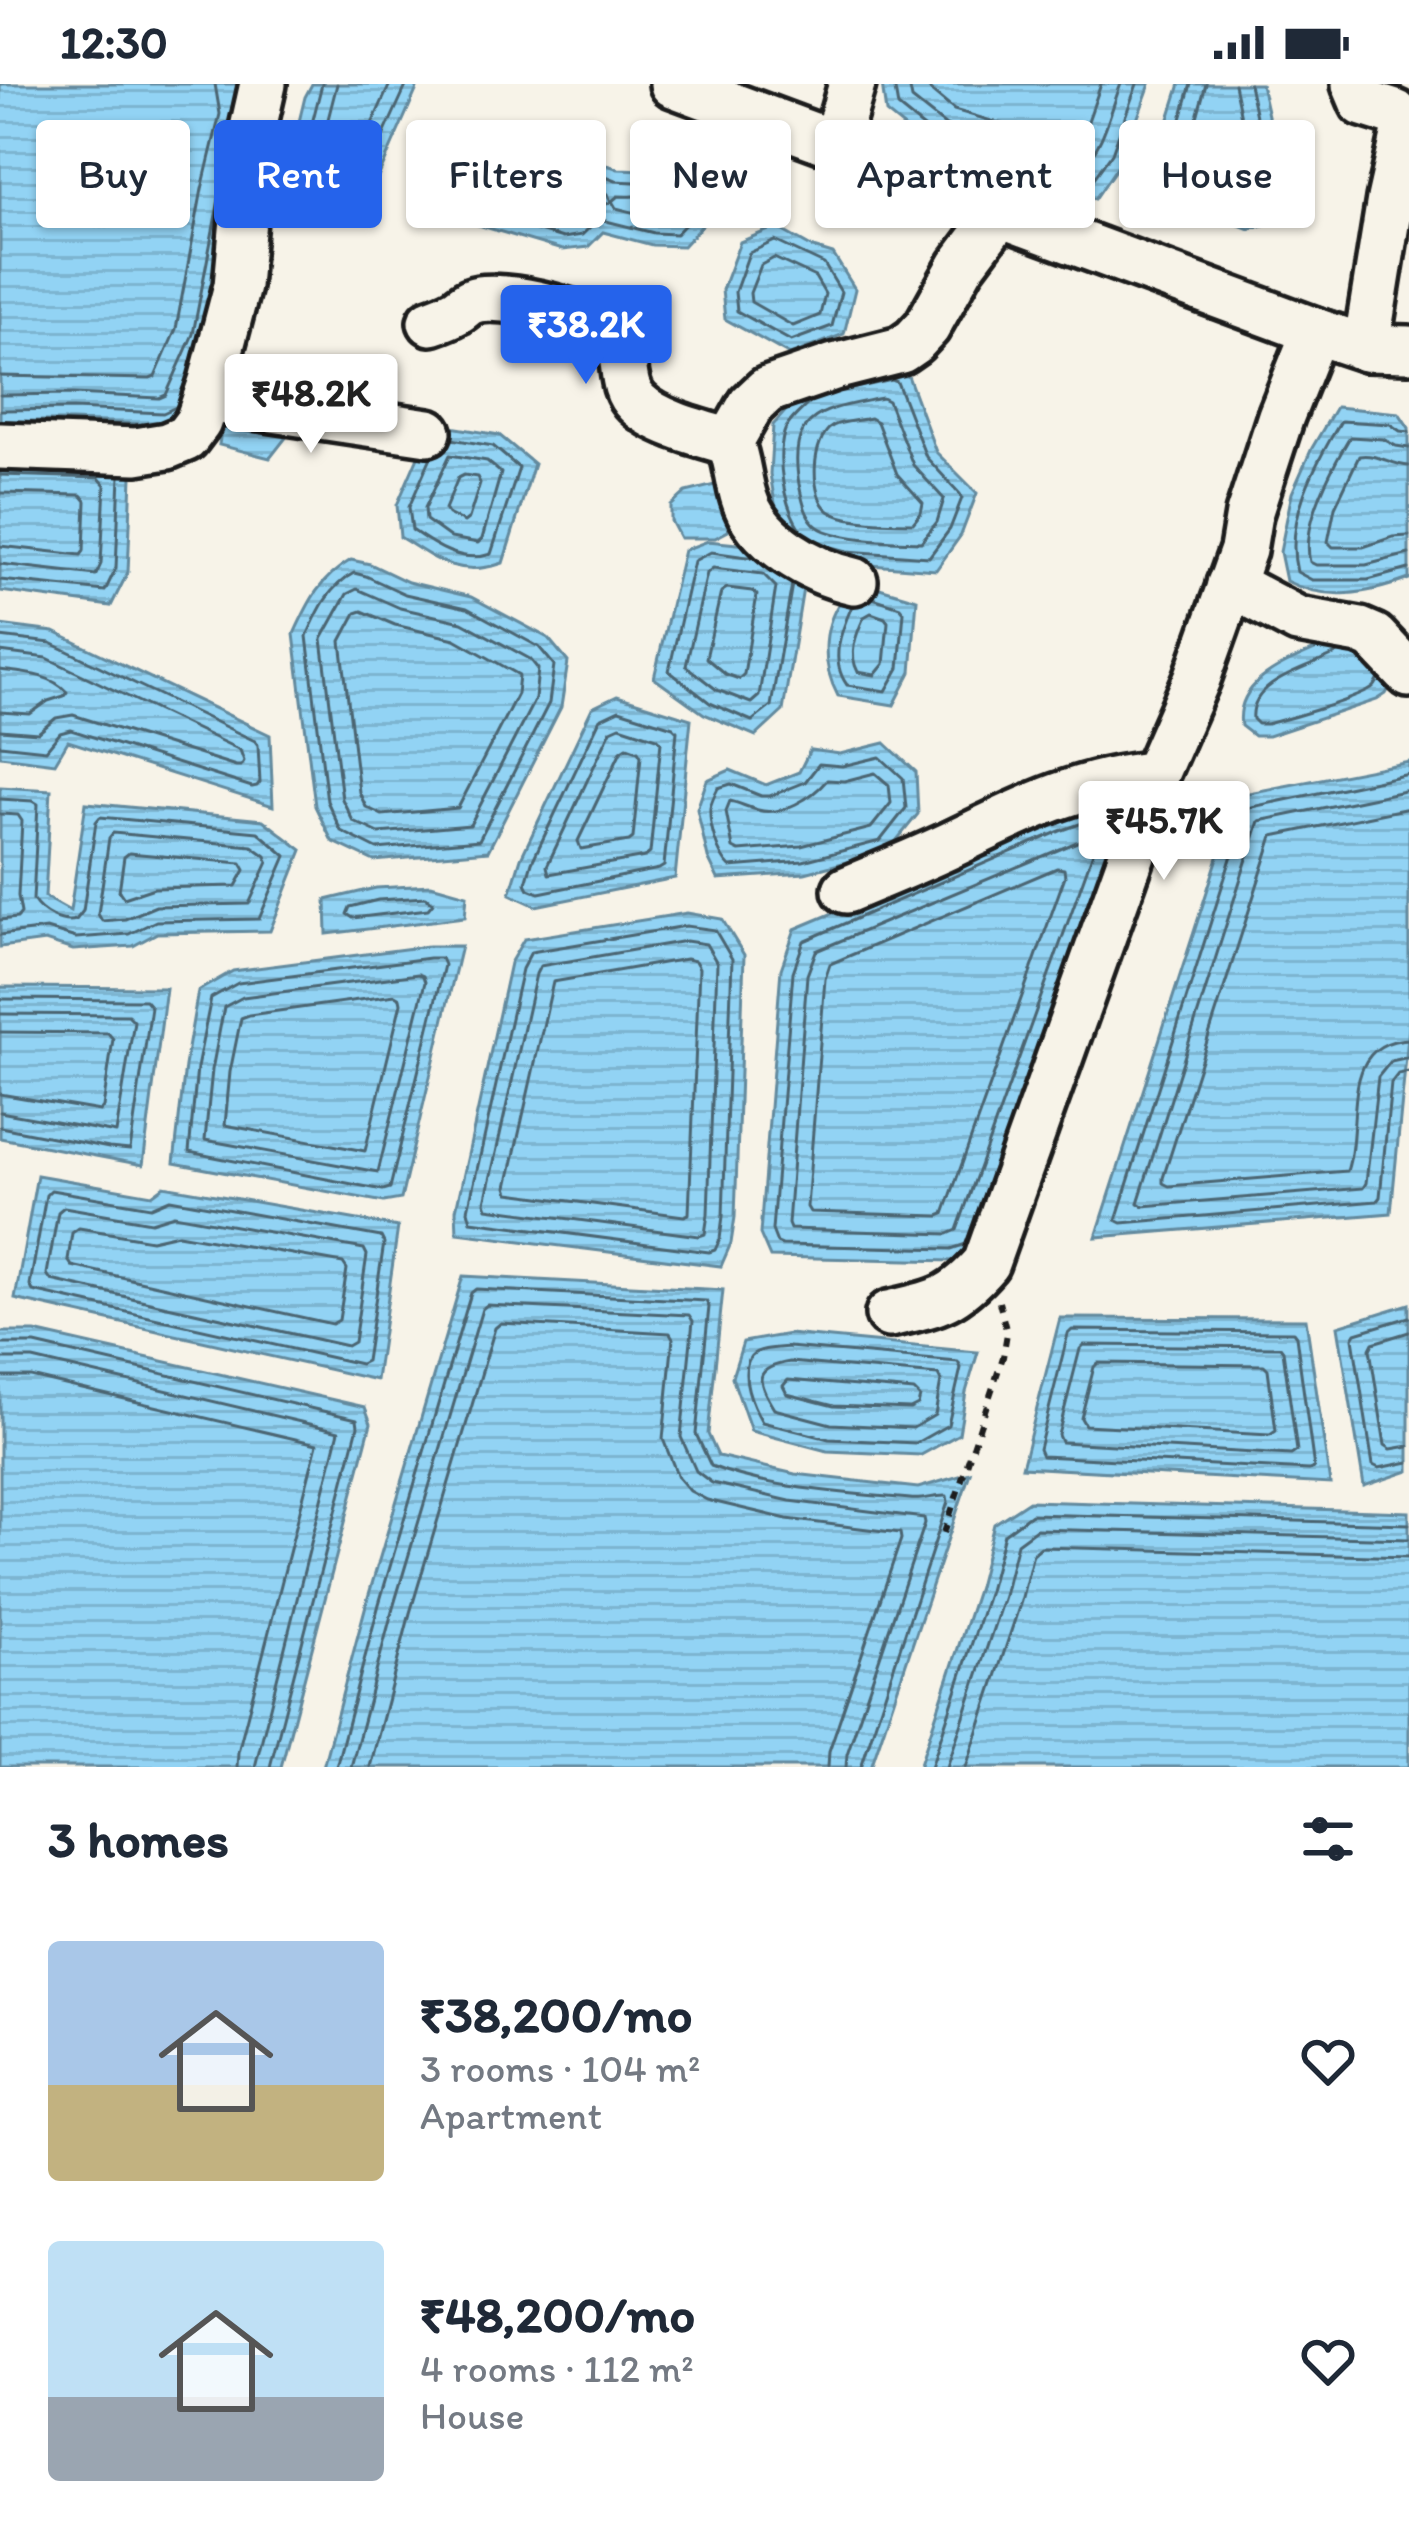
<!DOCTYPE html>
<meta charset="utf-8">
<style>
body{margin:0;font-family:Itim,sans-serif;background:#f2f2f3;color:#1f2937;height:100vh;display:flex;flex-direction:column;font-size:45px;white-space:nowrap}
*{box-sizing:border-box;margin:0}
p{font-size:39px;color:#747a83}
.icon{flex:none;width:66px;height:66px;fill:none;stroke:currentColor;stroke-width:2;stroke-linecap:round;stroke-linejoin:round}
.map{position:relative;height:1683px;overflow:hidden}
.side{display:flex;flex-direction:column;background:#fff;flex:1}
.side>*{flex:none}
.guide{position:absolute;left:36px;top:36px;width:1338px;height:108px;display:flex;gap:24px}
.price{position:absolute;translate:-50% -102px;padding:0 27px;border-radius:12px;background:#fff;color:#222;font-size:39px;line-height:78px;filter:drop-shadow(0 3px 6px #0008)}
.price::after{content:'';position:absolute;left:50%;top:72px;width:36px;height:27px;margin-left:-18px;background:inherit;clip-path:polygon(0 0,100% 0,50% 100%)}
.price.on{background:#2563eb;color:#fff}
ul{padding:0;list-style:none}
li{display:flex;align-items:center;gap:36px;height:300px;padding:0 48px}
li span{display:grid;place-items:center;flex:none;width:336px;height:240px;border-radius:12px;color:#555}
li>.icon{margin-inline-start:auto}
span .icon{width:144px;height:144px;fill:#fffc;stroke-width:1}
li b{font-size:51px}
h2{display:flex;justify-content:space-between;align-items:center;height:144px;padding:0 48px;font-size:51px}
.pill{padding:0 42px;border-radius:12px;background:#fff;box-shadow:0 3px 9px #0004;font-size:42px;line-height:108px}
.pill.on{background:#2563eb;color:#fff}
.status{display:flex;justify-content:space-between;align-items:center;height:84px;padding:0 60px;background:#fff;direction:ltr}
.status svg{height:33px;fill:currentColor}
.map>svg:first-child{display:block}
.water{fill:url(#water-rules);stroke:#638a9e;stroke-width:3}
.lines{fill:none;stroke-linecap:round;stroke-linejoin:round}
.shore{stroke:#4b6572;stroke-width:3}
.minor-casing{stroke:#1c1c1c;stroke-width:54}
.path{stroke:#1c1c1c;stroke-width:6;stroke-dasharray:9 9;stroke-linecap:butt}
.minor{stroke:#f7f3e8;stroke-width:45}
</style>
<div class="status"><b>12:30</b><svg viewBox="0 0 49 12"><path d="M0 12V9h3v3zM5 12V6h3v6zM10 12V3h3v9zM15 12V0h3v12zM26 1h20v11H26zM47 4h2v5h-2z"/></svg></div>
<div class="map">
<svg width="1409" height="1683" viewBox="0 0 1409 1683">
<defs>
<pattern id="water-rules" width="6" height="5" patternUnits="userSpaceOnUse" patternTransform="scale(3)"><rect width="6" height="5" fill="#92d3f4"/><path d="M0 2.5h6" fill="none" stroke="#7db5d1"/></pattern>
</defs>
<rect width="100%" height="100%" fill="#f7f3e8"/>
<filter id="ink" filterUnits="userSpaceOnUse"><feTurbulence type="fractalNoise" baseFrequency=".00833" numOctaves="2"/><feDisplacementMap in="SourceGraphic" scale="24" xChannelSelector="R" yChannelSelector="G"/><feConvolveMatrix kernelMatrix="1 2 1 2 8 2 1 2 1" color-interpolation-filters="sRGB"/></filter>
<g filter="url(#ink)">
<g class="water">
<path d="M0,0H259L188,331L167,341L72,337H0Z"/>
<path d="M312,0H419L365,123L336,135L282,108L305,13Z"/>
<path d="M882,0H1150L1123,74L1095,115L933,67L886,29Z"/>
<path d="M1180,0H1261L1284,104L1271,139L1249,145L1176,116L1153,85Z"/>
<path d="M486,41L541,55L618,85L674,87L704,112L708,135L683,162L652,161L603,148L588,163L562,166L471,139L439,103L440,86L458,51Z"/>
<path d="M776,143L813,164L833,170L855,205L844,250L790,271L725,235L722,206L740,158Z"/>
<path d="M904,281L936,368L977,409L961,451L936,486L844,479L799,466L777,431L770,390L773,341L808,302Z"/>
<path d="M248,288L290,299L288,351L270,374L219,361L225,319Z"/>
<path d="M1336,323L1399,329L1409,344V495C1368,510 1327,518 1286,497L1280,468L1292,409L1312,364Z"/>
<path d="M445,342L499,351L534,380L503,479C459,494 436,476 400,453L397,421L427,352Z"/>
<path d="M0,365L133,369L128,488L111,522L0,507Z"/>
<path d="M727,398L728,447L715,454H680L671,437V422L686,408Z"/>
<path d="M708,457L776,464L805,492L783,627L756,652L704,630L654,594L684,466Z"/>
<path d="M351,476L370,480L408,498L471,513L548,554L568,578L561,623L488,767L374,777L332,757L315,722L294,550C309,517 320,494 351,476Z"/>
<path d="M866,500L917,515L911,588L894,621L838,612C822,582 821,545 841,516C847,509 858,504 866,500Z"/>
<path d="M0,541L54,548L270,651L273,722L68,657L55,679L0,672Z"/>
<path d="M1342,553L1393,597L1386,610L1377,616L1268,652H1254L1241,642C1233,589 1305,574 1342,553Z"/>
<path d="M617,612L691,635L675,794L536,822L510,810L521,774L592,624Z"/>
<path d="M885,659L916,688L918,730L888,767L805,789L718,795L708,774L697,725L707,696L730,686L766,701L799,688L810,666L840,670Z"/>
<path d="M1409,678V942L1391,1129L1096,1153L1238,711Z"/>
<path d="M0,703L51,706L45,813L70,827L86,719L263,736L302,766L270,847L157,849L133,862L73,866L45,857L0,863Z"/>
<path d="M1104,718L1119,719L1126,724L978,1168L954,1177L770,1173L760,1150L781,885L795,845L1055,736Z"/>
<path d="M431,801L467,811L465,833L327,850L326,816L376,804Z"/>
<path d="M687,829L722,835L744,871L735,1133L731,1159L721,1182L457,1149L456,1126L510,879L524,855Z"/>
<path d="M428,862H461L401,1115L384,1118L174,1079L185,982L198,907L233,887Z"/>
<path d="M0,903L166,904L143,1081L0,1054Z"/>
<path d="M37,1091L152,1111L164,1102L398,1143L376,1296L15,1215Z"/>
<path d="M463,1192L723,1206L708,1350L718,1372L795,1390L918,1404L970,1389L871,1683H323L367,1517Z"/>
<path d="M1409,1220V1387L1364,1402L1338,1242Z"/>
<path d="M1060,1234L1306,1235L1330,1400L1022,1383Z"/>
<path d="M0,1248H35L365,1323L371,1339L281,1683H0Z"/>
<path d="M789,1250L978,1268L966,1308L959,1350L921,1371L827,1367L751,1347L732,1293L743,1258Z"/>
<path d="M1029,1417L1409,1428V1683H919L978,1503L994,1440Z"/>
</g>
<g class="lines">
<g class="shore">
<path d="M322,0L297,99L300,103L337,121L356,112L407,0"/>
<path d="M337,0L314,90L317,95L337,105L345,100L390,0"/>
<path d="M894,0L898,23L939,56L1088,100L1092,97L1112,69L1137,0"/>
<path d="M909,0L912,15L946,42L1082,82C1104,63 1110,27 1121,0"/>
<path d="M928,0L930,6L954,26L1074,61L1082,54L1101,0"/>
<path d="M1191,0L1167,84L1184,106L1250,132L1262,128L1271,102L1249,0"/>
<path d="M1206,0L1184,81L1194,94L1248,115L1252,112L1255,101L1234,0"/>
<path d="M488,53L538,67L616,97L669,100L692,118L694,131L676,150L654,149L602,136L594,139L582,151L563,154L478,129L451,98L452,89L467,61Z"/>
<path d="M488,69L533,81L608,110L611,118C604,122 598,121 590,124C580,129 577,137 565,139L487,115L468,93L477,74Z"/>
<path d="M618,112C640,113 665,108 676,128L670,134H656L616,124L612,117Z"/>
<path d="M775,157L824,180L841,208L832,242L791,257L737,227L735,208L749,169Z"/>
<path d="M774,174L815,193L825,210L820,231L793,242L751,218L750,209L761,181Z"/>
<path d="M0,292L150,295L155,293L176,245L202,105L220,30L215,0"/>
<path d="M0,311L73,310L159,314L166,311L193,250L220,110"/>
<path d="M882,314L888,317L913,381L944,415L937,438L921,458C898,457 837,456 818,443C805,434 802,414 799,400C787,327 824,326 882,314Z"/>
<path d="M0,326L73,325L163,329L176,323"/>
<path d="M870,334L877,338L897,390L923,419L921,429L913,439C893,439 845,439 829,427C809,413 811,354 833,342C843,337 859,337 870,334Z"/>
<path d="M1409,348L1400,347L1390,340L1341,337C1315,380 1284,437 1297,488L1312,496H1368L1409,485"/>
<path d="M1409,364L1396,362L1383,355L1350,353C1331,385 1301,441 1310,478L1316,481H1366L1409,470"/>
<path d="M450,371L487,377L501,389L482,455L478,459L451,454L426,436L425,424Z"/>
<path d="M431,373L409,423L412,446C435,462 462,480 491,470L519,384L493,362L452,355"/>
<path d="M1409,382C1391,381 1377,369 1359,372L1335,423L1328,458L1333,463H1363L1393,453L1409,452"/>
<path d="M0,391L99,394L105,401L101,480L96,491L0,480"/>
<path d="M464,391L477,393L480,399L469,434L464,438L448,430L445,425L458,394Z"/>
<path d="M0,409L81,411L86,417L84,467L81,471L0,462"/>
<path d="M800,445C784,421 776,378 784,349C787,338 801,327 809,319"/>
<path d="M832,463L847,467L929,473L950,445L962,414L960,410L926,373L897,298L892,296L855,304"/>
<path d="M754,474L711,468L694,477L669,587L710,619L752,637L771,622L792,500"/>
<path d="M713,484L763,490L776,503L759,612L751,619L717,606L686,582L707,489Z"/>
<path d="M354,489L366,492L405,510L467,524L539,563L554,581L549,619L479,756L377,765L341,747L327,717L307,552C318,527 329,502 354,489Z"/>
<path d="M0,496L105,507L116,484L120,392"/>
<path d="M727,504L752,507L757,511L744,590L739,595L725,590L706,574L721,508Z"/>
<path d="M357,505L400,524L462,538L530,575L538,585L535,615L470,741L379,749L353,737L342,715L322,555L347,510Z"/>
<path d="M852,522C841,547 829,576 847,601L886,607L899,584L904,528L900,523L873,514"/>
<path d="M362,527L395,541L455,555L519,591L517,610L458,724L382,731L366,723L359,708L341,557L356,529Z"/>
<path d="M871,529L885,534L888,538L884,580L875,591L858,588C848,570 856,551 864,533Z"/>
<path d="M0,553L51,559L255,657L258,661L260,698L257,702L252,703L71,646L60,649L46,666L0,661"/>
<path d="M0,568L47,574L240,666L244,677L241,682H236L73,631L56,634L38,649L0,646"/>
<path d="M1338,569C1311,584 1249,596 1253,635L1258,640H1267C1286,635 1363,614 1374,603C1376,601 1377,598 1379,595"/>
<path d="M0,586C24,589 50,590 67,608L64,612L48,617L30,630L0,628"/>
<path d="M619,626L673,643L677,647L664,782L659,785L539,809L529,805L526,799L532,778L600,635Z"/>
<path d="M620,642L657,654L661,658L650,769L645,773L549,790L547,782L611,646Z"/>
<path d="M627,663L638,667L641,672L633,754L629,757L581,765L578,757L621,667Z"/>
<path d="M880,673L903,694L906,724L880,757L803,777L730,783C718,772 709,742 710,724C711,719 716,708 718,704L731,700L761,712H770L805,698L819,680L842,682Z"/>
<path d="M875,689L889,701L891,719L871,744L801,762L739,767L733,764L726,727L730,717C740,719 748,724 758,726C781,733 813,713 827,696L844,697Z"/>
<path d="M1409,690L1247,724L1116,1136L1122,1139L1377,1117L1380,1113L1391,999L1398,990L1409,988"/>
<path d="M1409,706L1259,737L1138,1119L1143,1122L1363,1104L1366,1099L1378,993L1391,977L1409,973"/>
<path d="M0,715L33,717L38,720L33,816C41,829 61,840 76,836L83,827L96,738L100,733L258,748L286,772L259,835L156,837L129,850L76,854L46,845L0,851"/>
<path d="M1409,724L1273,752L1163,1094V1099L1169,1102L1347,1087C1363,1041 1337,958 1409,955"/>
<path d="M0,730L18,731L22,737L18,812L21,829L17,834L0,836"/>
<path d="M113,749L252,762L266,772L268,778L249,820L156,822L125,835L102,837L98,830L109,754Z"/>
<path d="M1089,753L1095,754L1096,760L957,1146L948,1150L790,1145L788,1140L807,891L816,867Z"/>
<path d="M129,769L241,779L245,786L236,802L154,804L124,814L119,807L124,773Z"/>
<path d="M1057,784L1064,785L1065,792L944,1130L939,1132L810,1128L807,1123L825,895L830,880Z"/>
<path d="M426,813L433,819L428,825L353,834L347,830L350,823L378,816Z"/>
<path d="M686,842L715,846L732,875L723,1132L720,1155L715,1166L709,1168L471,1137L468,1126L522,885L531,868Z"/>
<path d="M686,857L706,860L717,879L708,1130L705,1150L699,1152L487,1124L485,1118L536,890L540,882Z"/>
<path d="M429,874H441L444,881L390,1104L383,1106L189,1068L197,984L211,914L238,899Z"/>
<path d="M686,875L695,877L699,884L689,1130L684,1132L509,1109L507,1103L553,898Z"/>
<path d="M418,890L423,892L425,898L378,1088L205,1056L212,986L224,923L243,913Z"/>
<path d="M395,911L400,914L401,919L365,1067L225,1041L230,988L241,934L249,931Z"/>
<path d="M0,915L145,916L151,923L130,1066L109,1064L0,1043"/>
<path d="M0,930L128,931L134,937L116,1049L0,1028"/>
<path d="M0,948L108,949L113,955L103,1023L100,1027L0,1010"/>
<path d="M51,1106L151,1123L170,1115L381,1153L384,1159L366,1277L360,1280L33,1207L30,1201L46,1111Z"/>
<path d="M64,1123L151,1138L174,1131L364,1165L367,1171L354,1258L347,1262L51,1196L47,1190L58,1128Z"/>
<path d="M79,1144L151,1156L178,1150L343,1179L347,1185L339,1236L332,1240L72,1182L68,1176L72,1149Z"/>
<path d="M966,1160L951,1165L782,1161L777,1159L772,1146L793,888L804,857L1060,747L1105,731L1118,733"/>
<path d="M1409,1233L1356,1249L1353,1254L1373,1381L1379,1384L1409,1378"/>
<path d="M1072,1246L1293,1248L1296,1252L1314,1384L1309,1386L1042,1372L1039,1365L1068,1250Z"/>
<path d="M1409,1248L1373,1259L1370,1265L1385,1361L1391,1365L1409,1362"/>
<path d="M0,1260H35L357,1335L358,1342L270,1683"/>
<path d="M1084,1261L1280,1263L1283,1267L1297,1367L1291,1371L1061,1358L1058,1351L1080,1265Z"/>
<path d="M789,1263L958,1278L961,1284L948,1341L916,1359L829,1355L762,1338C753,1322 738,1290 751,1272C758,1264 779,1264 789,1263Z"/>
<path d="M0,1275H33L339,1347L255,1683"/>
<path d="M790,1278L938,1291L941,1297L935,1331L913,1344L831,1340L774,1325C756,1296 753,1284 790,1278Z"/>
<path d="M1098,1279L1264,1281L1268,1285L1276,1347L1270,1351L1085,1341L1081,1334L1094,1283Z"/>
<path d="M0,1293H31L317,1360L238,1668L237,1683"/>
<path d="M788,1296L914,1307L920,1313L918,1321L910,1325L834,1322L787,1310L783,1302Z"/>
<path d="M336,1683L379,1520L471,1209L476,1205L706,1217L709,1223L696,1350L711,1382C768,1405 848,1409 910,1415C923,1417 935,1411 947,1412L948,1418L861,1683"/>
<path d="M351,1683L393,1524L482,1225L487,1221L689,1231L693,1237L681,1353L696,1387L712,1399L790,1417L924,1434L925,1439L847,1670L846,1683"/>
<path d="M370,1683L410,1529L495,1244L501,1239L670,1249L673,1254L663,1355L678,1393L690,1407L707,1416L787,1435L900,1449L901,1455L829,1667L828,1683"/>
<path d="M931,1683L989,1507L1004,1450L1031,1430L1409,1440"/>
<path d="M947,1683L1004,1512L1017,1459L1036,1445L1409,1455"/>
<path d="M966,1683L1021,1517L1033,1470L1041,1463L1409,1473"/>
</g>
<defs>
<g id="minor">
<path d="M673,0L835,60L1000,130L1315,247L1366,264L1409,265"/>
<path d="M1355,0L1363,19L1395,29L1403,37L1405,48L1390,115L1366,264"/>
<path d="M835,60L852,0"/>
<path d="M431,238C440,235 448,232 457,227C462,224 466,219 472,217C498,206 606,231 618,258C627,277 620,303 637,319C657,339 703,350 730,358"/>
<path d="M206,315L428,348"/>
<path d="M0,362L136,367L167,362L186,354L198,338L212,297L237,202L250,58L263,0"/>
<path d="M854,497C813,488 756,457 744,414C738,395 738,377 730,358L751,321L767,306L834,283L901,266L914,257L927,243L961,182L1000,130"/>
<path d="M1230,500L1298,536L1360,547L1374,553L1409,590"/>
<path d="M846,806C884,790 922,775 959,757C1023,726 1082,696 1155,691"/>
<path d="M889,1230C937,1219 953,1217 986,1179L1144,737L1155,691L1197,595L1243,466L1249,430L1281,332L1315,247"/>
</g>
</defs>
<use href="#minor" class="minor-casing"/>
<path class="path" d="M944,1449L1003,1273L1007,1249L999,1218"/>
<use href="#minor" class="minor"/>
</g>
</g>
</svg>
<b class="price on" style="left:586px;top:303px">₹38.2K</b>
<b class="price" style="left:311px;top:372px">₹48.2K</b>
<b class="price" style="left:1164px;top:799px">₹45.7K</b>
<div class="guide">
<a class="pill">Buy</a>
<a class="pill on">Rent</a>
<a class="pill">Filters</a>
<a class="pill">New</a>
<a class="pill">Apartment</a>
<a class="pill">House</a>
</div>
</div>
<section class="side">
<h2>3 homes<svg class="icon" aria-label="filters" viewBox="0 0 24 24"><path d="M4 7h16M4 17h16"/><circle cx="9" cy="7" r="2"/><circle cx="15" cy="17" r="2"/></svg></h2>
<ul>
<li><span style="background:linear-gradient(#a9c7e8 60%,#c2b280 0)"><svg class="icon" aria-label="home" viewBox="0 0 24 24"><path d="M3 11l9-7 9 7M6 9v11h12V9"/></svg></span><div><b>₹38,200/mo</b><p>3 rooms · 104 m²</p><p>Apartment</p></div><svg class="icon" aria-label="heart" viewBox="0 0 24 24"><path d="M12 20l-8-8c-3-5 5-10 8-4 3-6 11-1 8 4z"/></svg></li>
<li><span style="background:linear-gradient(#bfe0f5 65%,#9aa5b1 0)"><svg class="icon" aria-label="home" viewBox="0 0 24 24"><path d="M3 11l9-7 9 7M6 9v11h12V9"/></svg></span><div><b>₹48,200/mo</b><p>4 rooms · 112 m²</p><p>House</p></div><svg class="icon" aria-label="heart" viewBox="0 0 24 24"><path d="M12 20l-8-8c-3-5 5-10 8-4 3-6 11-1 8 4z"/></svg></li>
</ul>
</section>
